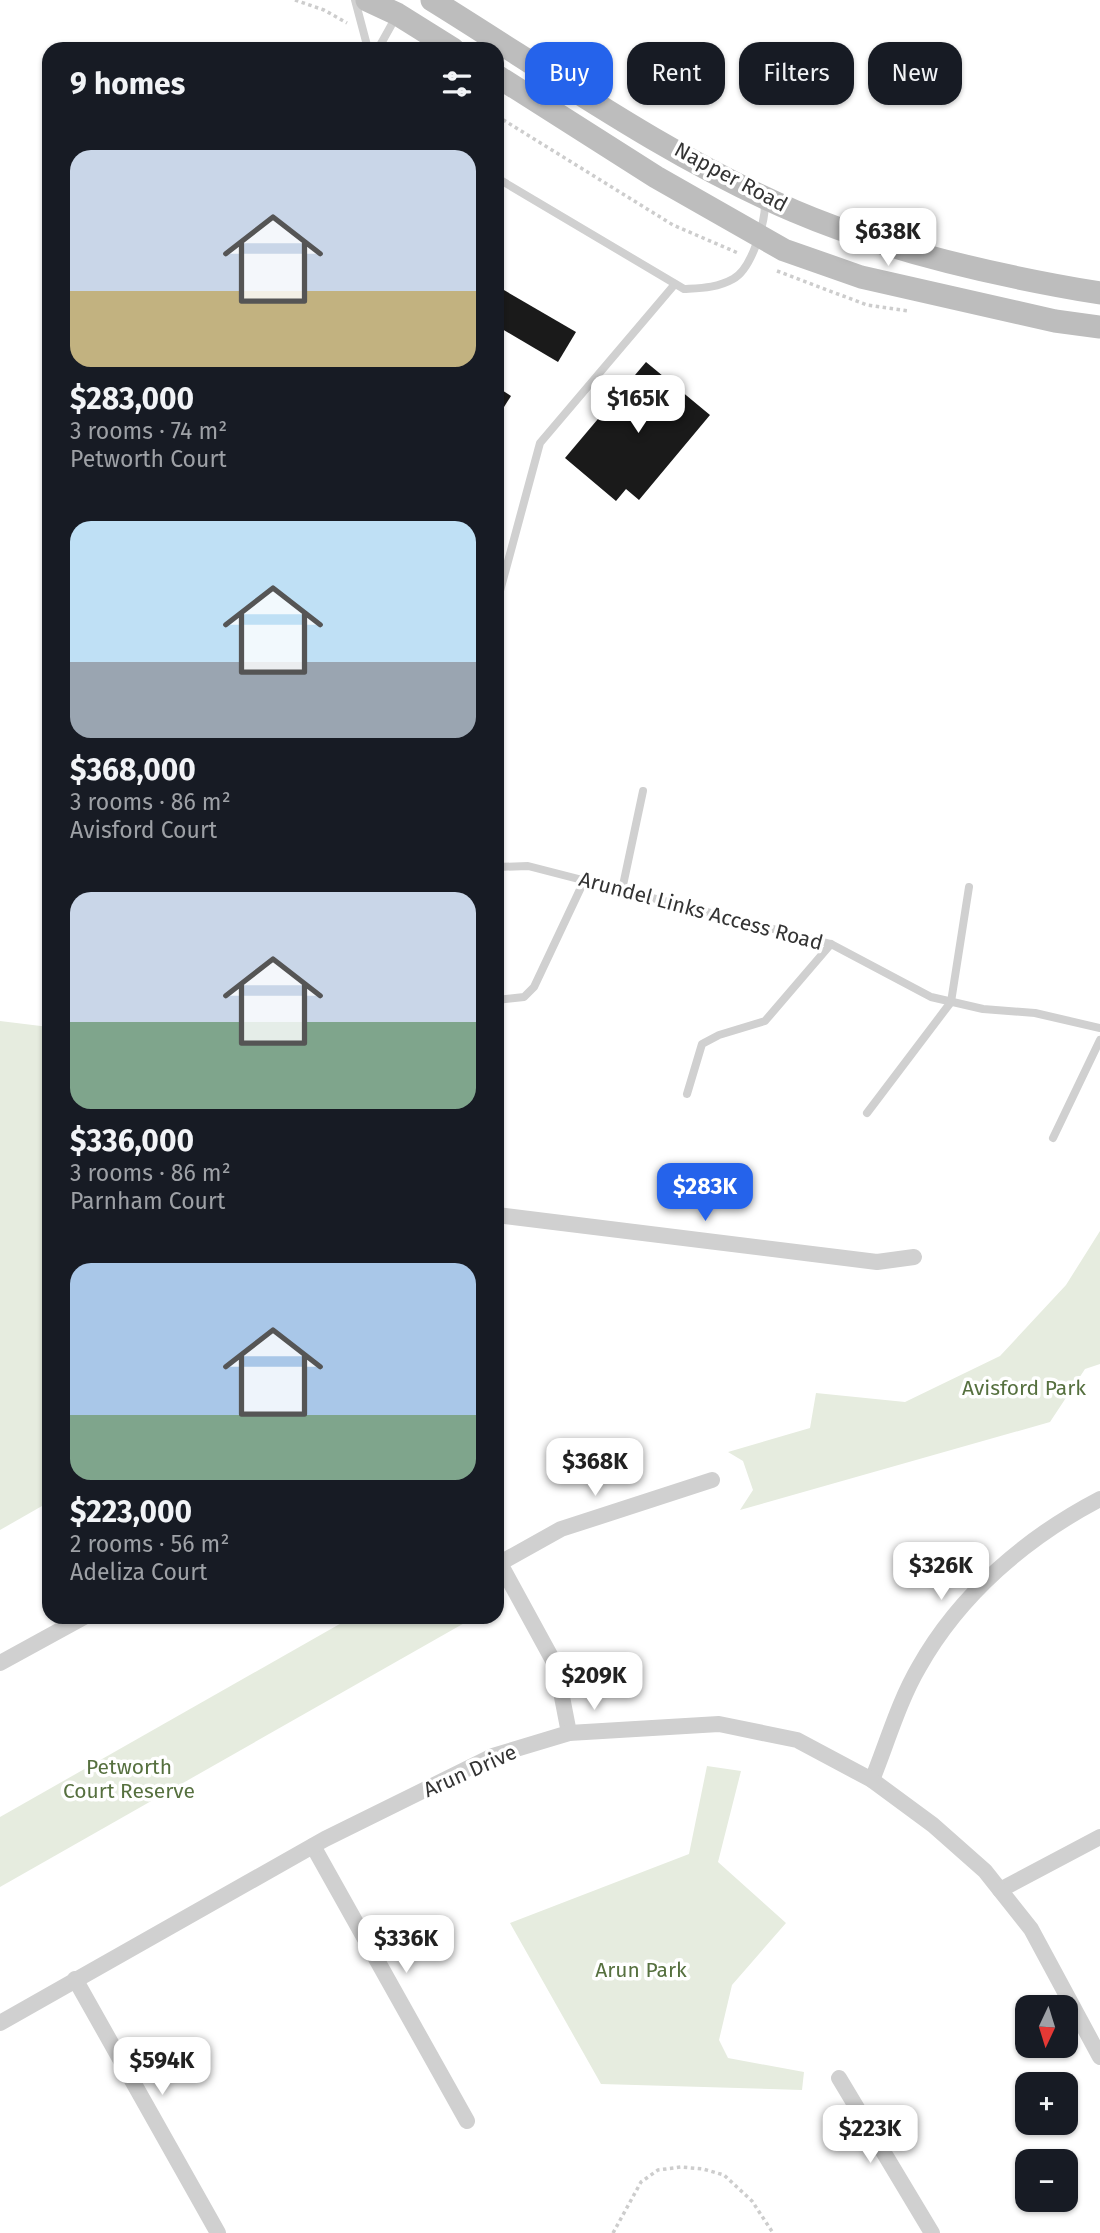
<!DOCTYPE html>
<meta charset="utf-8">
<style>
body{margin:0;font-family:"Fira Sans",sans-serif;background:#20242c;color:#f1f3f6;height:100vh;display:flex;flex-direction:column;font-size:26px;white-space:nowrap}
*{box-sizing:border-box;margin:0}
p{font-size:23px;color:#9ea1a6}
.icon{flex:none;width:38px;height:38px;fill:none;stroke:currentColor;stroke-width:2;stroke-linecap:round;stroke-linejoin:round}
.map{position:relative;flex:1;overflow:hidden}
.details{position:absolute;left:42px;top:42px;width:462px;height:1582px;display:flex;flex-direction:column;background:#171b24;border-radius:21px;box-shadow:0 2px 5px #0004}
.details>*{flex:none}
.banner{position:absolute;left:525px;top:42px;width:469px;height:63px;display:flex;gap:14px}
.needle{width:46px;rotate:184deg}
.fabs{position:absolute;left:1015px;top:1995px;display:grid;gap:14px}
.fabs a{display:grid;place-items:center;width:63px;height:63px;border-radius:14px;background:#171b24;box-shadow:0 2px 5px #0004;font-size:35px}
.price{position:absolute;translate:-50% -60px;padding:0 16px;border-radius:14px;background:#fff;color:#222;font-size:23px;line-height:46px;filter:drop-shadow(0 2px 4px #0008)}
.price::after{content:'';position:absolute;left:50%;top:42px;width:21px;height:16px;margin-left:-10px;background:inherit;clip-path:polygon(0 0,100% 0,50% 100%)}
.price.current{background:#2563eb;color:#fff}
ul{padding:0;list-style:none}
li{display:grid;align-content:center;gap:14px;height:371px;padding:0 28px}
li span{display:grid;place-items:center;height:217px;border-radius:21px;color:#555}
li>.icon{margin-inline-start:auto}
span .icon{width:126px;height:126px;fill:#fffc;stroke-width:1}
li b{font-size:30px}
h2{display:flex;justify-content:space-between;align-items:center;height:84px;padding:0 28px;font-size:30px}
.chip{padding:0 24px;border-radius:21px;background:#171b24;box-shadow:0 2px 5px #0004;font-size:24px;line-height:63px}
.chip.current{background:#2563eb;color:#fff}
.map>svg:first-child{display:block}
.green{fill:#e6ecdf}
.building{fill:#1a1a1a}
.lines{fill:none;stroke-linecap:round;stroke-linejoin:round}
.path{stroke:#cdcdcd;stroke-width:3.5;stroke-dasharray:3.5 3.5;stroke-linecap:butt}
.lane{stroke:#d0d0d0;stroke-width:8}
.street{stroke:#d0d0d0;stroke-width:16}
.secondary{stroke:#bdbdbd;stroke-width:23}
.labels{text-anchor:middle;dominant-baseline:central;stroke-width:7;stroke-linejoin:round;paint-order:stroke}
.street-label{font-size:21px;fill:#333;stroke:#fff}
.park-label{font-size:21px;fill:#56703f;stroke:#fff}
</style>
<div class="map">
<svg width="1100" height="2233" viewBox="0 0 1100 2233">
<rect width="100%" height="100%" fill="#fff"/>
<g class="green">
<path d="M0,1021L49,1027V1502L0,1530Z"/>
<path d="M1100,1231V1364L1085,1369L1050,1422L740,1510L753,1490L743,1461L728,1452L810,1428L816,1393L905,1402L1000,1356L1066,1285Z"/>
<path d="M352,1617H475L0,1887V1817Z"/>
<path d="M707,1766L741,1771L718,1862L786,1923L732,1985L719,2040L728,2058L804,2072L802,2090L601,2084L510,1923L689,1854Z"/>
</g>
<g class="building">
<path d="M497,286L576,332L558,362L497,326Z"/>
<path d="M646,362L710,415L639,500L626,489L616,501L565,458Z"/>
<path d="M497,387L511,396L497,418Z"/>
</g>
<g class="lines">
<g class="path">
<path d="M295,0L324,10L347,23"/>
<path d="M497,116L673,225L738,253"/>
<path d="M777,271L867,305L909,311"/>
<path d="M613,2233L641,2182L658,2170L681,2167L703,2169L724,2175L752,2201L773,2233"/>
</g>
<g class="lane">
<path d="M355,0L368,49"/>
<path d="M378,49L397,15"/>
<path d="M497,178L684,289C701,288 717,288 733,279C752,269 766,221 765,200"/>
<path d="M497,602L540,443L675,284"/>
<path d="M497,867L528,866L831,944L931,997L983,1009L1035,1013L1100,1028"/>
<path d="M622,890L643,791"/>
<path d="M497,1000L524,997L534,987L584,881"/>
<path d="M687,1094L702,1044L719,1035L765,1021L831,944"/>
<path d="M867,1113L951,1002L969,887"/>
<path d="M1053,1138L1100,1040"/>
</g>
<g class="street">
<path d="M497,1215L877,1262L914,1257"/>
<path d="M497,1558L556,1666L569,1733"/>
<path d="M500,1563L561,1529L712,1480"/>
<path d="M0,1663L84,1617"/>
<path d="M872,1780C887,1743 899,1701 919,1667C960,1594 1027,1537 1100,1499"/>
<path d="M313,1846L467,2121"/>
<path d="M1000,1890L1100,1837"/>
<path d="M75,1979L218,2233"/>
<path d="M0,2023L325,1839L493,1756L569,1733L719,1724L797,1740L872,1780L933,1825L985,1871L1031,1929L1100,2057"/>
<path d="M839,2078L932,2233"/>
</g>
<g class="secondary">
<path d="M367,0L397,14L453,49"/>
<path d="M432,0C550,73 666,156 794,211C890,252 997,276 1100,293"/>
<path d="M497,76L656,177L784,250L861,277L1055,321L1100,327"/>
</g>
</g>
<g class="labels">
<g class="street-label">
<text transform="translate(731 177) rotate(28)">Napper Road</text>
<text transform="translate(701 911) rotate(15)">Arundel Links Access Road</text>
<text transform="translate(470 1771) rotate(-24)">Arun Drive</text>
</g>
<g class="park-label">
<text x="1024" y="1388">Avisford Park</text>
<text x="129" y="1767">Petworth<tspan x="129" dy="24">Court Reserve</tspan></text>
<text x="641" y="1970">Arun Park</text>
</g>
</g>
</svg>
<div class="fabs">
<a><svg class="needle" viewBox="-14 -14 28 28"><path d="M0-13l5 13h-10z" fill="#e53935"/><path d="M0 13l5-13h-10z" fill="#9ea1a6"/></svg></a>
<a>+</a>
<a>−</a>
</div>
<b class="price" style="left:888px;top:268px">$638K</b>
<b class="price" style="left:638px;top:435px">$165K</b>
<b class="price current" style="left:705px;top:1223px">$283K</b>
<b class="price" style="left:595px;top:1498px">$368K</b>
<b class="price" style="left:941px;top:1602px">$326K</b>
<b class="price" style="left:594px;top:1712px">$209K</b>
<b class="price" style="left:406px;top:1975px">$336K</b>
<b class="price" style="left:162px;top:2097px">$594K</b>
<b class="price" style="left:870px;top:2165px">$223K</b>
<div class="banner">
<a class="chip current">Buy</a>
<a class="chip">Rent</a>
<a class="chip">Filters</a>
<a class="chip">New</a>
</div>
<section class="details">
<h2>9 homes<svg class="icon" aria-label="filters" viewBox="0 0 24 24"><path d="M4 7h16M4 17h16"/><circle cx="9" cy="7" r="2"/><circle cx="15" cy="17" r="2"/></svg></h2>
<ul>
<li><span style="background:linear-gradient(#c9d6e8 65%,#c2b280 0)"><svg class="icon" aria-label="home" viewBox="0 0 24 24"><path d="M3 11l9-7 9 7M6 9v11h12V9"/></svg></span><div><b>$283,000</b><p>3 rooms · 74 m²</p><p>Petworth Court</p></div></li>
<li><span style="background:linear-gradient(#bfe0f5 65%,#9aa5b1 0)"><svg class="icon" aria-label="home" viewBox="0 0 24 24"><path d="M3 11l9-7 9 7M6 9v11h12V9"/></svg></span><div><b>$368,000</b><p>3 rooms · 86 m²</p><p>Avisford Court</p></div></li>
<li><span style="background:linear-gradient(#c9d6e8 60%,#7fa58c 0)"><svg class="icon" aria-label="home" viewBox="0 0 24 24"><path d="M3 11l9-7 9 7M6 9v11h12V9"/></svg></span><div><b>$336,000</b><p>3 rooms · 86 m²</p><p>Parnham Court</p></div></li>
<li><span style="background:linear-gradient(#a9c7e8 70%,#7fa58c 0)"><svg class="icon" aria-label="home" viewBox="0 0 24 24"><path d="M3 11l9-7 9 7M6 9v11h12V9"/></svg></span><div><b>$223,000</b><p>2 rooms · 56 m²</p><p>Adeliza Court</p></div></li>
</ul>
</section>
</div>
